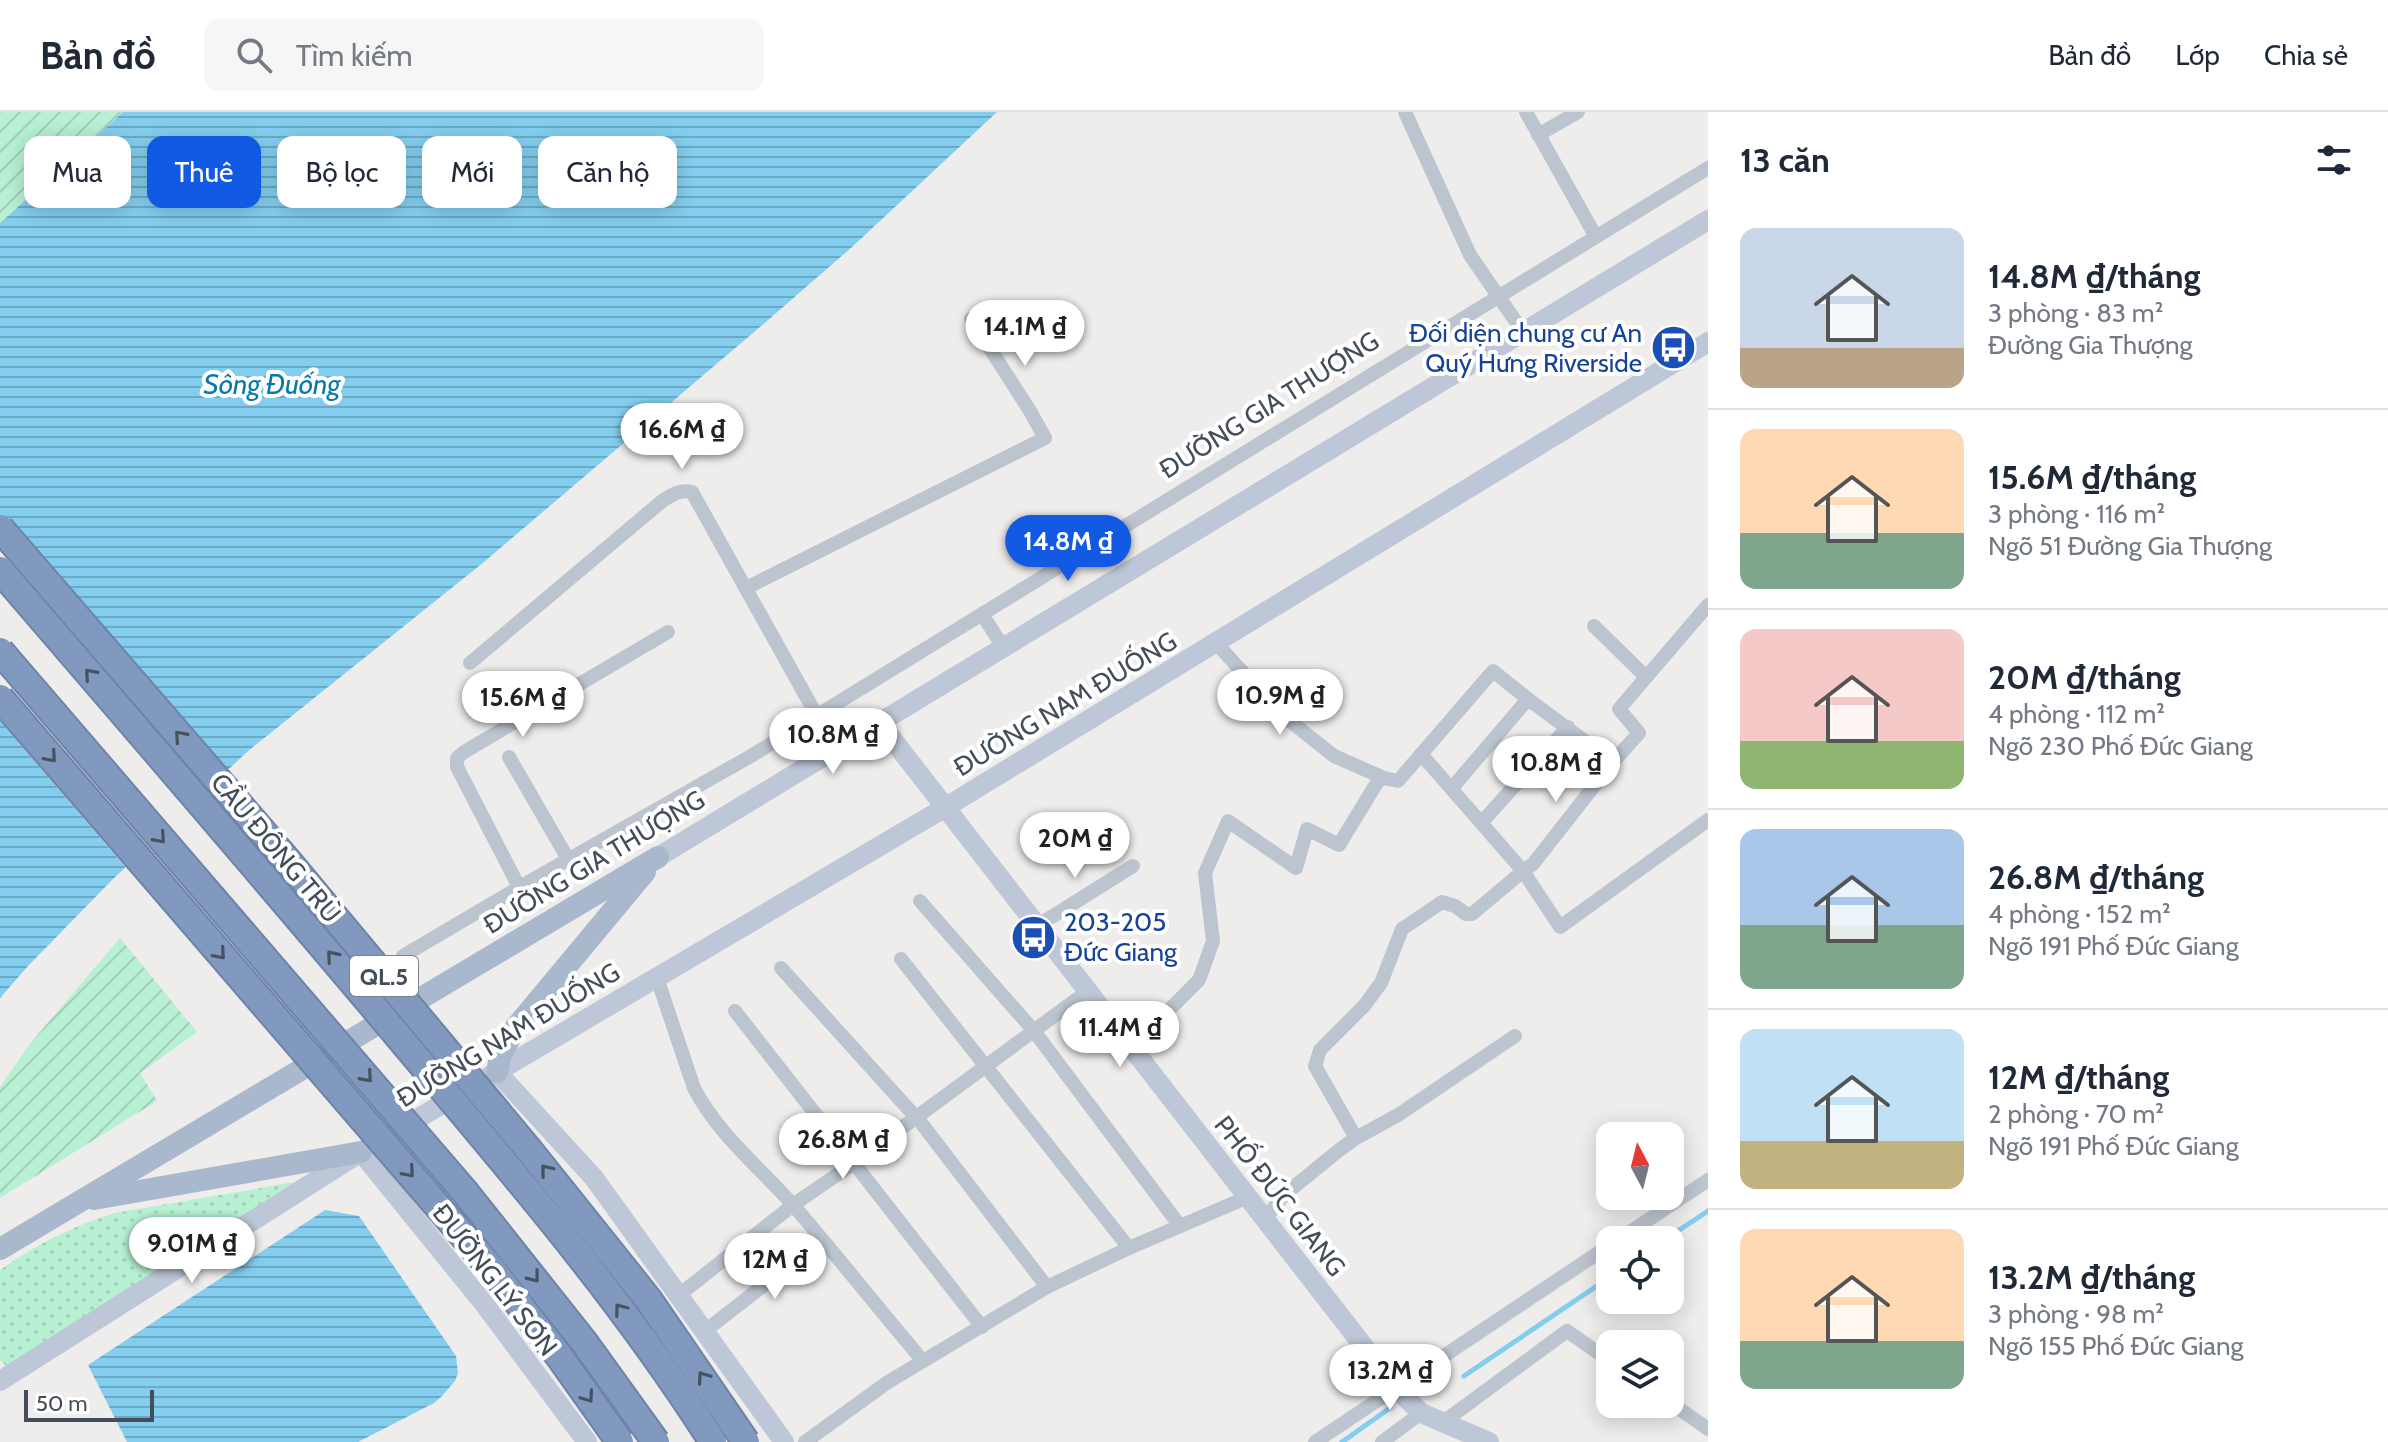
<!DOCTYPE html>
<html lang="vi">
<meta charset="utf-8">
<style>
body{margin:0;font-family:Cabin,sans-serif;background:#f6f6f7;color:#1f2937;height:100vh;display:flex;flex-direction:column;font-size:30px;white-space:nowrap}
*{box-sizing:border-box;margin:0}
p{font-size:26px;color:#747a83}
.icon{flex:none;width:44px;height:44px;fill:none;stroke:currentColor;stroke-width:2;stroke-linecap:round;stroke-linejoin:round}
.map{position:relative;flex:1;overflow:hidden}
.details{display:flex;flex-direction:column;background:#fff;width:680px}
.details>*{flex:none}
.top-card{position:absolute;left:24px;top:24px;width:760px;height:72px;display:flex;gap:16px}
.needle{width:52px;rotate:353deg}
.controls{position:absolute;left:1596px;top:1010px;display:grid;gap:16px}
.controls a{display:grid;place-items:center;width:88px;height:88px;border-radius:16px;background:#fff;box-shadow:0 4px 20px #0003;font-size:40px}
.scale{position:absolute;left:24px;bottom:20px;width:130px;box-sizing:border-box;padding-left:8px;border:4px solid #444e5a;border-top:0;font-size:22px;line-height:28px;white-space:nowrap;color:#444e5a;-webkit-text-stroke:6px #fff;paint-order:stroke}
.price{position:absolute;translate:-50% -68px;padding:0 18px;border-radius:28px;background:#fff;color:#222;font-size:26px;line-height:52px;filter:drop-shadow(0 2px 4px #0008)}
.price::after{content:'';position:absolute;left:50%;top:48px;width:24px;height:18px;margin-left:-12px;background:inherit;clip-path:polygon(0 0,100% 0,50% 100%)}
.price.active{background:#125ae3;color:#fff}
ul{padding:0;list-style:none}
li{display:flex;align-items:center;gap:24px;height:200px;padding:0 32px}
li+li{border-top:2px solid #e0e1e3}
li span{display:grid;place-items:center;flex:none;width:224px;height:160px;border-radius:16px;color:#555}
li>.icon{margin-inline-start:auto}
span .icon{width:96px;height:96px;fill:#fffc;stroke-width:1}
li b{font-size:34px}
h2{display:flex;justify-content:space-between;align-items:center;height:96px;padding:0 32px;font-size:34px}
.pill{padding:0 28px;border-radius:16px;background:#fff;box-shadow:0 4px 20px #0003;font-size:28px;line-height:72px}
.pill.active{background:#125ae3;color:#fff}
header{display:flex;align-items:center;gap:48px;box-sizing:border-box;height:112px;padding:0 40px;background:#fff;border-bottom:2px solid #e0e1e3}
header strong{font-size:38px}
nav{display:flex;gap:44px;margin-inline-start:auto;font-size:28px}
.search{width:560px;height:72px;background:#f6f6f7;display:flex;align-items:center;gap:20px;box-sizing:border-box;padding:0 28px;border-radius:16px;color:#747a83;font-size:30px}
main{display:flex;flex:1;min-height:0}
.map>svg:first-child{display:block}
.grass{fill:url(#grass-dots)}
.garden{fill:url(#garden-furrows)}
.water{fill:url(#water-rules)}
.pier{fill:#efecec}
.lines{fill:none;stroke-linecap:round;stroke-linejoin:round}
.stream{stroke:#83ceee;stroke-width:5}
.street{stroke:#bcc5cf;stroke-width:14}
.secondary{stroke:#bec7d7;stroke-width:20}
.primary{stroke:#aab8cd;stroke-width:22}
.highway-bridge-casing{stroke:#6d84a9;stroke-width:30;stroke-linecap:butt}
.highway-bridge{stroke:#8199be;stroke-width:26}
.oneway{stroke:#47525f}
.labels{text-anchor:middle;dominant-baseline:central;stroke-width:8;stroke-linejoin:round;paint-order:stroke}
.shield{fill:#fff;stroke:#7c838c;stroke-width:2}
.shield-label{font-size:24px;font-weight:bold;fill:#444e5a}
.transit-label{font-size:26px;fill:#164399;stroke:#fff;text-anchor:end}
.street-label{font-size:26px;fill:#444e5a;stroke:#fff}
.water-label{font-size:28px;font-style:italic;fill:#0779aa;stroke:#fff}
</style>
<header>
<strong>Bản đồ</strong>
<div class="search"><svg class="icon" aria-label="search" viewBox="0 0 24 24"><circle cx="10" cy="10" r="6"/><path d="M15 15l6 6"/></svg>Tìm kiếm</div>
<nav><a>Bản đồ</a><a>Lớp</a><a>Chia sẻ</a></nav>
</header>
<main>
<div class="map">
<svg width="1708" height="1330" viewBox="0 0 1708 1330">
<defs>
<pattern id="grass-dots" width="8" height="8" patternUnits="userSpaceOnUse" patternTransform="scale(2)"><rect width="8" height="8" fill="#b7f0d3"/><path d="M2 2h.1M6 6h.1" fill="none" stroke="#9fcfb7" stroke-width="1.8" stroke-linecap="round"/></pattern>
<pattern id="garden-furrows" width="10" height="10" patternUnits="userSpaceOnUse" patternTransform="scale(2)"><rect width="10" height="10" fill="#b7f0d3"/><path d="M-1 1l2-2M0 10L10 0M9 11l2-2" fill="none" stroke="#9fcfb7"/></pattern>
<pattern id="water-rules" width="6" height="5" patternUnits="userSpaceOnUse" patternTransform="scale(2)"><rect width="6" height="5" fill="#83ceee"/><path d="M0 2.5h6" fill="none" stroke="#6da9c4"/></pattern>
</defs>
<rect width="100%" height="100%" fill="#efecec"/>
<path class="grass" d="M306,1068L7,1255L0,1248V1158C37,1132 72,1114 115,1101Z"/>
<g class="garden">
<path d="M0,0H123L0,111Z"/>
<path d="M120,826L197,920L140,961L157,989L0,1086V975L29,933Z"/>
</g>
<g class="water">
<path d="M123,0H997L852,135L767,209L484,450L248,639L112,768L28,854L0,886V111Z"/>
<path d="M325,1098L359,1104L456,1244L458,1261L455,1269L441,1285L434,1291L358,1330H127L88,1253Z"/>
</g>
<path class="pier" d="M0,403L229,662L128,758L0,609Z"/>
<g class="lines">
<g class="stream">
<path d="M1664,1128L1708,1099"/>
<path d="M1464,1264L1610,1165"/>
<path d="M1342,1330L1390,1296"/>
</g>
<g class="street">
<path d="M1405,0L1470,143L1523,220"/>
<path d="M1526,0L1596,125"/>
<path d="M1538,23L1578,0"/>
<path d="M746,476L1045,326L1030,299L971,207"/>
<path d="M982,502L1003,535"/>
<path d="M1594,514L1646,565"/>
<path d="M1216,531L1280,601L1334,644L1384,666"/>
<path d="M470,551L661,390C672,383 679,377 692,380L817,604"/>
<path d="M1421,642L1523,759L1533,752L1613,650"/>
<path d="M509,645L568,747"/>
<path d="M1452,676L1528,587"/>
<path d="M1482,710L1568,615"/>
<path d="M519,775L457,655V646L464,640L668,520"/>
<path d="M920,789L1034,919L1180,1114"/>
<path d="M1037,814L1133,754"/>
<path d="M403,844L525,772L751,644L1708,56"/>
<path d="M901,847L1129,1136"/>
<path d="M781,856L922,1012L1047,1175"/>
<path d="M657,866L694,976C717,1021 760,1056 793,1093C837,1144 879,1197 923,1249"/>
<path d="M735,899L982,1215"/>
<path d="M1132,935L1199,868L1213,829L1205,761L1228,709L1296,756L1307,717L1339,733L1378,669L1384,666L1398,669L1493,559L1528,587L1613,650L1639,621L1619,597L1708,493"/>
<path d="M1356,1026L1315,954L1320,938L1364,894L1381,871L1402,817L1442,790L1455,794L1466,802H1472L1523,759L1560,815L1708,708"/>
<path d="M1265,1107L1284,1083L1338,1039L1356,1026L1398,1003L1515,924"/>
<path d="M1618,1128L1708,1068"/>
<path d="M679,1183L793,1093L854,1051L1088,879"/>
<path d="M705,1219L822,1128"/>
<path d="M1670,1290L1708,1317"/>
<path d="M1442,1311L1567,1219L1610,1249"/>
<path d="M805,1330L888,1270L1047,1175L1129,1136L1248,1085"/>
<path d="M1315,1330L1610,1133"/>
<path d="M1382,1330L1421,1301"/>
</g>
<g class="secondary">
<path d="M879,610L1396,1276L1421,1301L1489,1330"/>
<path d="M658,745L1708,108"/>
<path d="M497,960L594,1066L784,1330"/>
<path d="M488,965L946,695L1708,230"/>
<path d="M361,1040L485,1193L587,1330"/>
<path d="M0,1269L361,1040L461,981"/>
</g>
<g class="primary">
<path d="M497,960L500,945L516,915L645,760"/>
<path d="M94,1087L361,1040"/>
<path d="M0,1137L658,745"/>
</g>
<defs>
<g id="highway-bridge">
<path d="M0,416L288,749L529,1038L648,1187L746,1330"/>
<path d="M0,458C137,617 274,776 409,937C516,1064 624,1190 713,1330"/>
<path d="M0,539L465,1080L584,1230L656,1330"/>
<path d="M0,586L491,1156L559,1244L620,1330"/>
</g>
</defs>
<use href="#highway-bridge" class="highway-bridge-casing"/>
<use href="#highway-bridge" class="highway-bridge"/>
</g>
<defs><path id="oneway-chevron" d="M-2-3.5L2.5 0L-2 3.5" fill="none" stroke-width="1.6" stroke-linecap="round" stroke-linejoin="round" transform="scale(2)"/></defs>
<g class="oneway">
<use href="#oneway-chevron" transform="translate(90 562) rotate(-131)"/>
<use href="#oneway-chevron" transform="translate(180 624) rotate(-131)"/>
<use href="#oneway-chevron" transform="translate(51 645) rotate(49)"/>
<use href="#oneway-chevron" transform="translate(160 726) rotate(49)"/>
<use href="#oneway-chevron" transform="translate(220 842) rotate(49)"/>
<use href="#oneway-chevron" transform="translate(332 844) rotate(-130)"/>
<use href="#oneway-chevron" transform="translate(367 965) rotate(49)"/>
<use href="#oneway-chevron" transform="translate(546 1058) rotate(-129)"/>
<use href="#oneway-chevron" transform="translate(409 1060) rotate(49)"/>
<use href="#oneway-chevron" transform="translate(534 1165) rotate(52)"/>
<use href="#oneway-chevron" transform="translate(620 1197) rotate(-127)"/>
<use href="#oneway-chevron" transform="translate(703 1265) rotate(-125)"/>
<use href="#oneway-chevron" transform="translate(588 1285) rotate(55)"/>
</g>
<defs>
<symbol id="bus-disc" viewBox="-11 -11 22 22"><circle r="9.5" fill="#1a4fb4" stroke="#fff"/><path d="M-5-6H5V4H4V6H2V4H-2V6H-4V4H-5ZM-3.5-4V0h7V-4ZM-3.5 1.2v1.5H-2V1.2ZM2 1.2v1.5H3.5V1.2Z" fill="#fff"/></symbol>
</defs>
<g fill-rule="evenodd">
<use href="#bus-disc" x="1648" y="210" width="51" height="51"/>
<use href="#bus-disc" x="1008" y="800" width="51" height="51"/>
</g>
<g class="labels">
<rect class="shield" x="350" y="844" width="68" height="40" rx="6"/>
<g class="shield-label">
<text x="384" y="864">QL.5</text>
</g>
<g class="transit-label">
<text x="1642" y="221">Đối diện chung cư An<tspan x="1642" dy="30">Quý Hưng Riverside</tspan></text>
<text x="1064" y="810" text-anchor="start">203-205<tspan x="1064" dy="30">Đức Giang</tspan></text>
</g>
<g class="street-label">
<text transform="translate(1269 293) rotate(-32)">ĐƯỜNG GIA THƯỢNG</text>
<text transform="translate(1065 592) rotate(-31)">ĐƯỜNG NAM ĐUỐNG</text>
<text transform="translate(276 736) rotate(50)">CẦU ĐÔNG TRÙ</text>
<text transform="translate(594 750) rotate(-31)">ĐƯỜNG GIA THƯỢNG</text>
<text transform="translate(508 923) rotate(-31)">ĐƯỜNG NAM ĐUỐNG</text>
<text transform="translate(1280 1084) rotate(52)">PHỐ ĐỨC GIANG</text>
<text transform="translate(495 1168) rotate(52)">ĐƯỜNG LÝ SƠN</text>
</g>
<g class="water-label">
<text x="272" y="272">Sông Đuống</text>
</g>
</g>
</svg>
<div class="controls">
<a><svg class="needle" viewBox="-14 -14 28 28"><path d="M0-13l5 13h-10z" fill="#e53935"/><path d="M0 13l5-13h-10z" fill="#747a83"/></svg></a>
<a><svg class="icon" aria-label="locate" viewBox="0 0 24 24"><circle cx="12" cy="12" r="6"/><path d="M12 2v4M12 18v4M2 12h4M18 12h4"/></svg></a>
<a><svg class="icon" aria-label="layers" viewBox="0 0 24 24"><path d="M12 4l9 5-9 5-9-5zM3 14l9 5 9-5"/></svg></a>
</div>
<div class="scale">50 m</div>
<b class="price" style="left:1025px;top:256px">14.1M ₫</b>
<b class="price" style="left:682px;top:359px">16.6M ₫</b>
<b class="price active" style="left:1068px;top:471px">14.8M ₫</b>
<b class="price" style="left:1280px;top:625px">10.9M ₫</b>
<b class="price" style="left:523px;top:627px">15.6M ₫</b>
<b class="price" style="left:833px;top:664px">10.8M ₫</b>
<b class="price" style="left:1556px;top:692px">10.8M ₫</b>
<b class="price" style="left:1075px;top:768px">20M ₫</b>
<b class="price" style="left:1120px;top:957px">11.4M ₫</b>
<b class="price" style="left:843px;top:1069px">26.8M ₫</b>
<b class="price" style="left:192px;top:1173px">9.01M ₫</b>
<b class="price" style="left:775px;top:1189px">12M ₫</b>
<b class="price" style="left:1390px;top:1300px">13.2M ₫</b>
<div class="top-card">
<a class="pill">Mua</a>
<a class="pill active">Thuê</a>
<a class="pill">Bộ lọc</a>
<a class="pill">Mới</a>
<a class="pill">Căn hộ</a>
</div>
</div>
<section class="details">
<h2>13 căn<svg class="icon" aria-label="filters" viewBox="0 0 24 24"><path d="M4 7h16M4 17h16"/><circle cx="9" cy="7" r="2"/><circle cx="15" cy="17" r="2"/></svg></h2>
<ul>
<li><span style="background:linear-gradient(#c9d6e8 75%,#b9a48a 0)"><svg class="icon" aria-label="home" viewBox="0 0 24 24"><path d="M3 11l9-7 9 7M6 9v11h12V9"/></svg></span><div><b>14.8M ₫/tháng</b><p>3 phòng · 83 m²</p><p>Đường Gia Thượng</p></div></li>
<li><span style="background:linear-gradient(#ffd9b3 65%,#7fa58c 0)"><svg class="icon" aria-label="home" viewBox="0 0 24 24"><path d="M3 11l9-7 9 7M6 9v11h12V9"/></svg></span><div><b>15.6M ₫/tháng</b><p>3 phòng · 116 m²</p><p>Ngõ 51 Đường Gia Thượng</p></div></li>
<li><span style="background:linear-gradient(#f6c9c9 70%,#8fb573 0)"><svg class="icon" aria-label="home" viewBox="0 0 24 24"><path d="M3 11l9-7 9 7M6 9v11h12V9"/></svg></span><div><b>20M ₫/tháng</b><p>4 phòng · 112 m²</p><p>Ngõ 230 Phố Đức Giang</p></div></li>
<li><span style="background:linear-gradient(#a9c7e8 60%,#7fa58c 0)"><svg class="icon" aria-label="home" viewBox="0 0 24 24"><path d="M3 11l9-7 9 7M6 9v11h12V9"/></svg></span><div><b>26.8M ₫/tháng</b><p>4 phòng · 152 m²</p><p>Ngõ 191 Phố Đức Giang</p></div></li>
<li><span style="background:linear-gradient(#bfe0f5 70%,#c2b280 0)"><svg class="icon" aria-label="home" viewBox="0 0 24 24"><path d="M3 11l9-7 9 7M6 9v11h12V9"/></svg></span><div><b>12M ₫/tháng</b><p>2 phòng · 70 m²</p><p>Ngõ 191 Phố Đức Giang</p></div></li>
<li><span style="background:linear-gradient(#ffd9b3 70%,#7fa58c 0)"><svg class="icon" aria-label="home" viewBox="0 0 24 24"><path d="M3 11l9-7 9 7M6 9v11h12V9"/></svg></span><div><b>13.2M ₫/tháng</b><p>3 phòng · 98 m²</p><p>Ngõ 155 Phố Đức Giang</p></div></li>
</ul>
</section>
</main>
